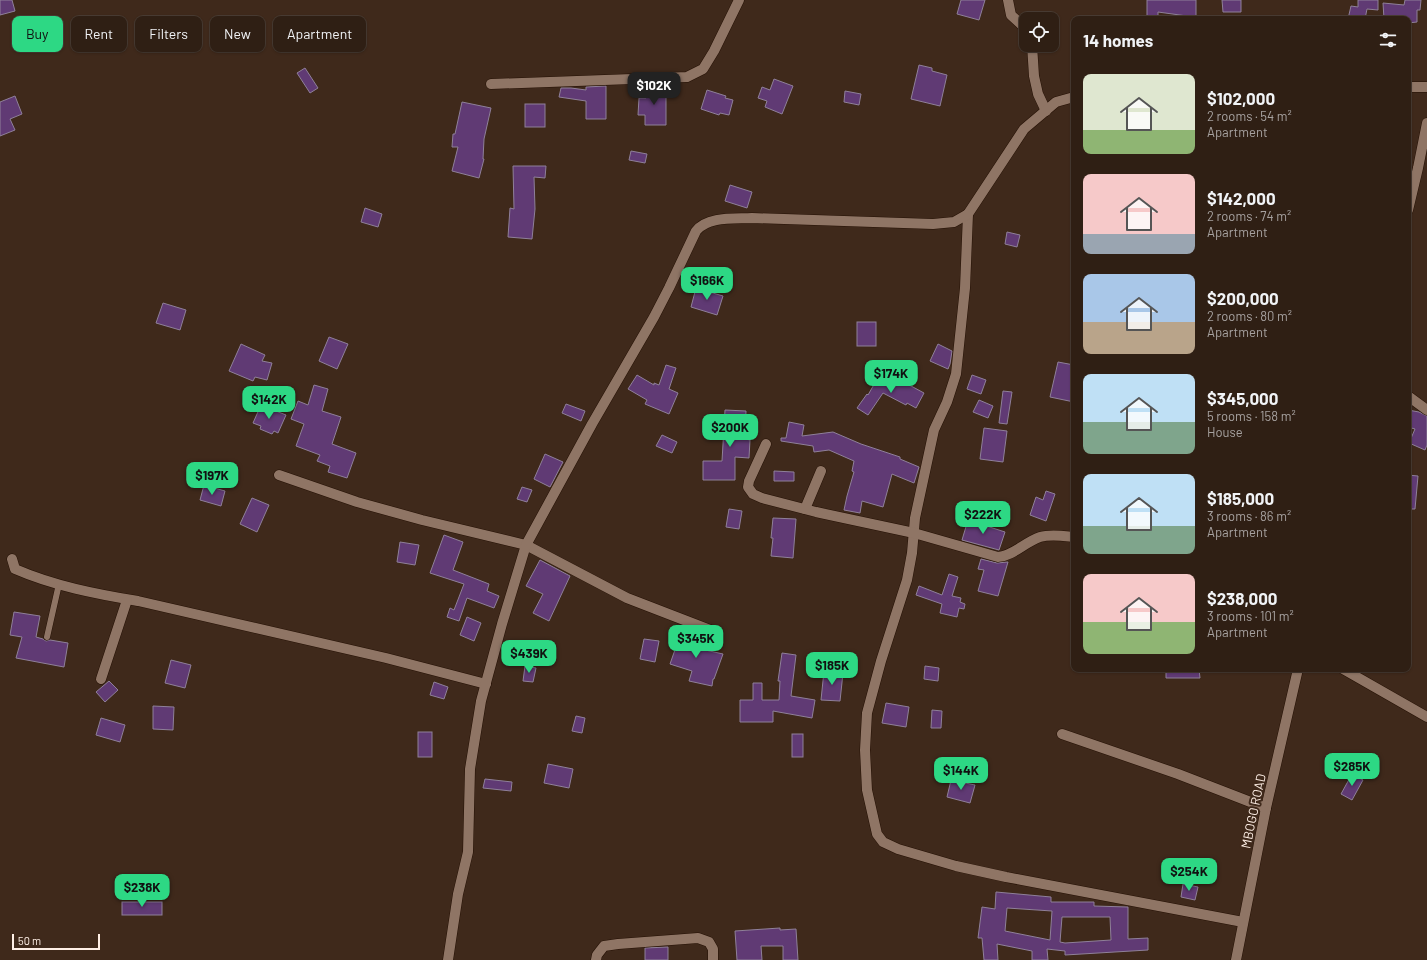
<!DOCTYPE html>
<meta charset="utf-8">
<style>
body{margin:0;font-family:Barlow,sans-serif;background:#37271d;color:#f1f3f6;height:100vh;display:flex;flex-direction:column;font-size:15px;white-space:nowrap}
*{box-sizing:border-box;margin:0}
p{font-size:13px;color:#a7a2a0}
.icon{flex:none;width:22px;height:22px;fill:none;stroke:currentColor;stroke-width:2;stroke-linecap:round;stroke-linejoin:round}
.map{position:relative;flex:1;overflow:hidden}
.panel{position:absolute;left:1071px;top:16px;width:340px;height:656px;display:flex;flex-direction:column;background:#2f1f14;border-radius:8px;box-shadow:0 1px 3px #0004,0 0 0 1px #4a3d34}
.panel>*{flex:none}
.guide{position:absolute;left:12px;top:16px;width:380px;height:36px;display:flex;gap:8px}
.fabs{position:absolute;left:1019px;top:12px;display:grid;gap:8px}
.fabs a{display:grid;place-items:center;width:40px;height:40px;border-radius:8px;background:#2f1f14;box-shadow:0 1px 3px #0004,0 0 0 1px #4a3d34;font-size:20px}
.scale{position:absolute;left:12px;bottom:10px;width:88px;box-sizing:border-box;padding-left:4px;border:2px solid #feefe6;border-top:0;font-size:11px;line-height:14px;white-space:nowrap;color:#feefe6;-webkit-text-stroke:3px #3f291b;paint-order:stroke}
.price{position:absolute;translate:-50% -34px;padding:0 9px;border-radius:8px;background:#2dd884;color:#111;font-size:13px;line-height:26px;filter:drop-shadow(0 1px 2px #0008)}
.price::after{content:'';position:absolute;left:50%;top:24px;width:12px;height:9px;margin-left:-6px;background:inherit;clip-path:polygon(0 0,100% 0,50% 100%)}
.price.active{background:#222;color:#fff}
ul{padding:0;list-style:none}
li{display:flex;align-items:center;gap:12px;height:100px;padding:0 12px}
li span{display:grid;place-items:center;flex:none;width:112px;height:80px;border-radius:8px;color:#555}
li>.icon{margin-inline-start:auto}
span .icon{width:48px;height:48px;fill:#fffc;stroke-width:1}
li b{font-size:17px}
h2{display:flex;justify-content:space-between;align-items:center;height:48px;padding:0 12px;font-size:17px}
.chip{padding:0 14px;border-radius:8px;background:#2f1f14;box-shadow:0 1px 3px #0004,0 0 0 1px #4a3d34;font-size:14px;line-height:36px}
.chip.active{background:#2dd884;color:#111}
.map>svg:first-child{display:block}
.building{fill:#603a74;stroke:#8f8099;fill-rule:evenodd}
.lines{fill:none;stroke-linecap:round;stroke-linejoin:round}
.service-casing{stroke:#251105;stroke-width:7}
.minor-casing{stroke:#251105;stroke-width:11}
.secondary-casing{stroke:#251105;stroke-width:11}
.service{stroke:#8f7565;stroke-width:6}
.minor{stroke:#8f7565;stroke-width:10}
.secondary{stroke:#8f7565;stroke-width:10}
.labels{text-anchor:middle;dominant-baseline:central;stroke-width:4;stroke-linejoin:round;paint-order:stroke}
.street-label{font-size:13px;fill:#feefe6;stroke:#3f291b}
</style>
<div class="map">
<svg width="1427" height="960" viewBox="0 0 1427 960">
<rect width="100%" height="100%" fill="#3f291b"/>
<g class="building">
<path d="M0,0H12L15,11L0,15Z"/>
<path d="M961,0H985L979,20L957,14Z"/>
<path d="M1147,0H1196V19H1187V16L1158,12V19H1147Z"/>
<path d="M1222,0H1241V12H1223Z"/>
<path d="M1358,0H1378V10L1367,9L1365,19H1348L1351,6L1358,7Z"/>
<path d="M1405,0H1421L1420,10H1417V22L1408,23V19H1384L1383,3L1404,5Z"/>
<path d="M919,65L932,68V71L947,75L940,106L911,99Z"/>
<path d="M305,68L318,88L310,93L297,73Z"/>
<path d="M774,79L793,86L782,114L765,107L767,101L758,98L762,87L770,90Z"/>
<path d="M606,86V119H586V101L559,97L561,88H571L586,90V87Z"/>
<path d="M646,87H666V125H645V115H638L639,98H646Z"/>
<path d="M707,90L726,96L725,98L733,100L729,115L720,113L719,115L701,109Z"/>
<path d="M845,91L861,94L859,105L844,102Z"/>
<path d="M15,96L22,114L10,119L15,130L0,136V102Z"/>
<path d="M462,102L491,108L484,139L483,159H484L479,178L452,171L458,147H452L453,134H455Z"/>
<rect x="525" y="104" width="20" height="23"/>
<path d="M631,151L647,154L645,163L629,160Z"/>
<path d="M513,166H546L545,178L534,177L535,209L532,239L508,237L510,208L514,209Z"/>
<path d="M730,185L752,192L747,208L725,201Z"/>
<path d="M365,208L382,214L378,227L361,222Z"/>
<path d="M1007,232L1020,235L1017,247L1005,244Z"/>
<path d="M696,288L723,296L717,315L691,307Z"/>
<path d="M163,303L186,310L180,330L156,323Z"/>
<rect x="857" y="322" width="19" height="24"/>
<path d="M329,337L348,344L337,369L319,361Z"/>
<path d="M241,344L265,355L262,361L272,363L267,380L255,377L253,381L229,371Z"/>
<path d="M938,344L952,351L950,364L948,369L930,361Z"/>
<path d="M1058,362L1074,365V402L1050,397Z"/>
<path d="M666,365L676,368L669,389L678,393L669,414L645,404L647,400L628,389L637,375L654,385V383L659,385Z"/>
<path d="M880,374L898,384L900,380L924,393L916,408L907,403L906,405L883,393L868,415L857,408L867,394L868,395Z"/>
<path d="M972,375L986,380L981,394L967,389Z"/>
<path d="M314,385L328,389L322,411L341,417L332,444L356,453L347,478L328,472L330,466L317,461L320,455L296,446L304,424L291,419L298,401L308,405Z"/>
<path d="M1003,391L1012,392L1007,424L999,423Z"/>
<path d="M979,400L993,406L988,418L973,412Z"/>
<path d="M566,404L585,411L581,421L562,413Z"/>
<path d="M261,405L286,415L278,433L274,431L272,434L260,429L261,426L253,423Z"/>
<path d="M725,410L746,411L745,439L750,440L749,458L735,457V480H703V461H722Z"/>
<path d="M1408,410L1419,412L1427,416V445L1425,450L1409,443L1415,429L1408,427Z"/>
<path d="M789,422L804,425L802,436L833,432L861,444L900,457V459L919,467L914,483L892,474L883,507L862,501L860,513L844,510L847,496L854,472L852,471L854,461L829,450L814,452L813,446L781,441V438H786Z"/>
<path d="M984,428L1007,431L1003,462L980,459Z"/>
<path d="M662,435L677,442L672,453L656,446Z"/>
<path d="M545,454L563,462L550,487L534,479Z"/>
<path d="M774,471L794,472V481H774Z"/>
<path d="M1408,475L1418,476L1415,509H1408Z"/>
<path d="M204,485L225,491L221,506L200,500Z"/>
<path d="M522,487L532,490L527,502L517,499Z"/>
<path d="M1046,491L1055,494L1046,521L1030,515L1036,497L1043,500Z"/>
<path d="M252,498L269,505L257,532L240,524Z"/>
<path d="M729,509L742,511L739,529L726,527Z"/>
<path d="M773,518L796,519L793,558L771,556L773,538H771Z"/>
<path d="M968,520L1005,532L999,550L962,540Z"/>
<path d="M444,535L463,542L453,570L489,584L487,591L499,596L494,608L467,598L459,621L447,617L450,608L454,610L464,584L430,573Z"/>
<path d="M400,542L419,545L415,565L397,562Z"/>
<path d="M981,559L997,563L1008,562L998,596L978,591L984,570L978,569Z"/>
<path d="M540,560L570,576L549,621L533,613L543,594L526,586Z"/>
<path d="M949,574L958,577L952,596L961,598L960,602L965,604L964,609L959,608L957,617L940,613L942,604L916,595L919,586L942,595Z"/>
<path d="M14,612L40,616L36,637L43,639L46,641L50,640L68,643L64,667L16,658L22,637L10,635Z"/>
<path d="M467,617L481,623L474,641L460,635Z"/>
<path d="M683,627L697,632L692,647L723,654L714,679H713L712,686L689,681L692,671L670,664Z"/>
<path d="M644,639L659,641L655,662L640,659Z"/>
<path d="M782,653L796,655L791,696L815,700L812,718L773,711V722H740V700H753V683H762V700H779L780,681H778Z"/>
<path d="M171,660L191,665L185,688L165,683Z"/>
<path d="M525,666L536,668L533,682L523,681Z"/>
<path d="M925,666L939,668L938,681L924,679Z"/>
<path d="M1166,669H1199L1200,678H1166Z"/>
<path d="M824,671L843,673L840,701L821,700Z"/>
<path d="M109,681L118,690L105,702L96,692Z"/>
<path d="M434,682L448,687L444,699L430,695Z"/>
<path d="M886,703L909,707L906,727L882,723Z"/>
<path d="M153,706L174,707L173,730L153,729Z"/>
<path d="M932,710L942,711L941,728H931Z"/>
<path d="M576,716L585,718L582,733L572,731Z"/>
<path d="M101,718L125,725L120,742L96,735Z"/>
<rect x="418" y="732" width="14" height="25"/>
<rect x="792" y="734" width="11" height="23"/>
<path d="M548,764L573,769L569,788L544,783Z"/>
<path d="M1352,774L1363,780L1352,800L1341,794Z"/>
<path d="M485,779L512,782L511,791L483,788Z"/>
<path d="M951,780L975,785L970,803L947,797Z"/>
<path d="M1183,884L1198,887L1195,900L1181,897Z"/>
<path d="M996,892L1051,897V902H1094V906L1128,907V939L1148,938V950L1065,955V951L1047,949L1048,960H1032V951L997,944L998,960H984L982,938H978L982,907L995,909ZM1007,908L1052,911L1050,940L1005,931ZM1062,917H1110L1111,940L1065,943L1060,942Z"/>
<rect x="122" y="902" width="40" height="13"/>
<path d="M780,928V930L796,929L798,960H783V946H761L762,960H737L735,931Z"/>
<path d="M668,947V960H645V948Z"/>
</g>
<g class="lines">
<defs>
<path id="service" d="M47,637L59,584"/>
<g id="minor">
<path d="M1008,0L1011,15L1026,29"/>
<path d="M1032,45L1034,76L1038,94L1046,111"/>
<path d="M491,84L687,77L703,69L714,51L739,0"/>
<path d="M1408,87H1427"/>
<path d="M968,214L965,288L956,374L947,402L934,430L915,518L912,553L907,580L881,661L867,713L865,750L867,790L877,834L883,842L898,849L956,866L1006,877L1243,922"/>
<path d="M1408,396L1427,410"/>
<path d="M766,444L749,481L748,487L753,494L762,498L816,512L914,533L998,557C1013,556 1025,542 1040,537C1051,534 1063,536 1074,537"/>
<path d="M279,475L357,502L422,520L526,545L627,598L710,630"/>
<path d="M805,509L821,471"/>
<path d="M12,559L15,569C54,586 96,594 138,601L386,658L486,684"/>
<path d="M1343,669L1427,717"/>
<path d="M101,679L127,600"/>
<path d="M1062,734L1178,774L1266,808"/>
<path d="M448,960L458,894L468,852L470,769L481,701L502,624L526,545L592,424L654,317L669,288L696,231C708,216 734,219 752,218L933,224L954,222L968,214L1024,129L1056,102L1074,97"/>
<path d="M596,960L597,955L604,946L618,944L698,938L709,942L713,949V960"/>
</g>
<g id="secondary">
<path d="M1408,210L1418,168L1427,123"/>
<path d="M1236,960L1266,808L1298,669"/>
</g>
</defs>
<use href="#service" class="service-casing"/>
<use href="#minor" class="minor-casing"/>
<use href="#secondary" class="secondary-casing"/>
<use href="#service" class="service"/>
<use href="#minor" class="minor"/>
<use href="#secondary" class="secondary"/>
</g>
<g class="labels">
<g class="street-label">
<text transform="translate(1253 811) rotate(-78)">MBOGO ROAD</text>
</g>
</g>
</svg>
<div class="fabs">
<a><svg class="icon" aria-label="locate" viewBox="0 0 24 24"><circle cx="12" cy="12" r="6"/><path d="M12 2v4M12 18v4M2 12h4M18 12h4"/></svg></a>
</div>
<div class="scale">50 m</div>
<b class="price active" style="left:654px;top:106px">$102K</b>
<b class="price" style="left:707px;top:301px">$166K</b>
<b class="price" style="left:891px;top:394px">$174K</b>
<b class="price" style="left:269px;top:420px">$142K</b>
<b class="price" style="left:730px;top:448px">$200K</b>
<b class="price" style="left:212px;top:496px">$197K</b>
<b class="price" style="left:983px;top:535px">$222K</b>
<b class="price" style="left:696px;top:659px">$345K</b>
<b class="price" style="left:529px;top:674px">$439K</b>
<b class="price" style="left:832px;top:686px">$185K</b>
<b class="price" style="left:1352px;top:787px">$285K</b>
<b class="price" style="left:961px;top:791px">$144K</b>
<b class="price" style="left:1189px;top:892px">$254K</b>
<b class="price" style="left:142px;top:908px">$238K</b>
<div class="guide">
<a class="chip active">Buy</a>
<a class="chip">Rent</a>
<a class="chip">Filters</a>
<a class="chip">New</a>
<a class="chip">Apartment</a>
</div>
<section class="panel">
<h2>14 homes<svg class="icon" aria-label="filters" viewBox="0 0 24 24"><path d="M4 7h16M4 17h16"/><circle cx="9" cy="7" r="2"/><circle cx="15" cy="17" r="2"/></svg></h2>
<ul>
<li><span style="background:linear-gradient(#dfe7d0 70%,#8fb573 0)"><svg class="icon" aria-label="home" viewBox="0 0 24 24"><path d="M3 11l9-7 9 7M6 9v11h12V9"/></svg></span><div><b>$102,000</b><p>2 rooms · 54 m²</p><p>Apartment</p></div></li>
<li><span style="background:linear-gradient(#f6c9c9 75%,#9aa5b1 0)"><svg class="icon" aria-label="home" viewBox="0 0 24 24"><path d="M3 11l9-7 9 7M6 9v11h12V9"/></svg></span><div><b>$142,000</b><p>2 rooms · 74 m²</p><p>Apartment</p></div></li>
<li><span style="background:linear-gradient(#a9c7e8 60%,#b9a48a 0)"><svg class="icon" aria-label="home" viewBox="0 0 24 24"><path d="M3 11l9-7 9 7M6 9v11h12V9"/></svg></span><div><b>$200,000</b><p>2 rooms · 80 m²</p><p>Apartment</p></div></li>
<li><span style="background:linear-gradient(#bfe0f5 60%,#7fa58c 0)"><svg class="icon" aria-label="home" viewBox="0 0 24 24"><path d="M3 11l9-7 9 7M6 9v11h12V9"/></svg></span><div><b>$345,000</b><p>5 rooms · 158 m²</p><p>House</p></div></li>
<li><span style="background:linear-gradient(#bfe0f5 65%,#7fa58c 0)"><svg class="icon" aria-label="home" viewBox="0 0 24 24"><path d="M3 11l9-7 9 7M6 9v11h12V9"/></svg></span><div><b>$185,000</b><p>3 rooms · 86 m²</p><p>Apartment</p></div></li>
<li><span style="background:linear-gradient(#f6c9c9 60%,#8fb573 0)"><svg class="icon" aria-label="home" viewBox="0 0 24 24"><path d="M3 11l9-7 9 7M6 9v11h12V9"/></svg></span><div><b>$238,000</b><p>3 rooms · 101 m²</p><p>Apartment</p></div></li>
</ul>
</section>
</div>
